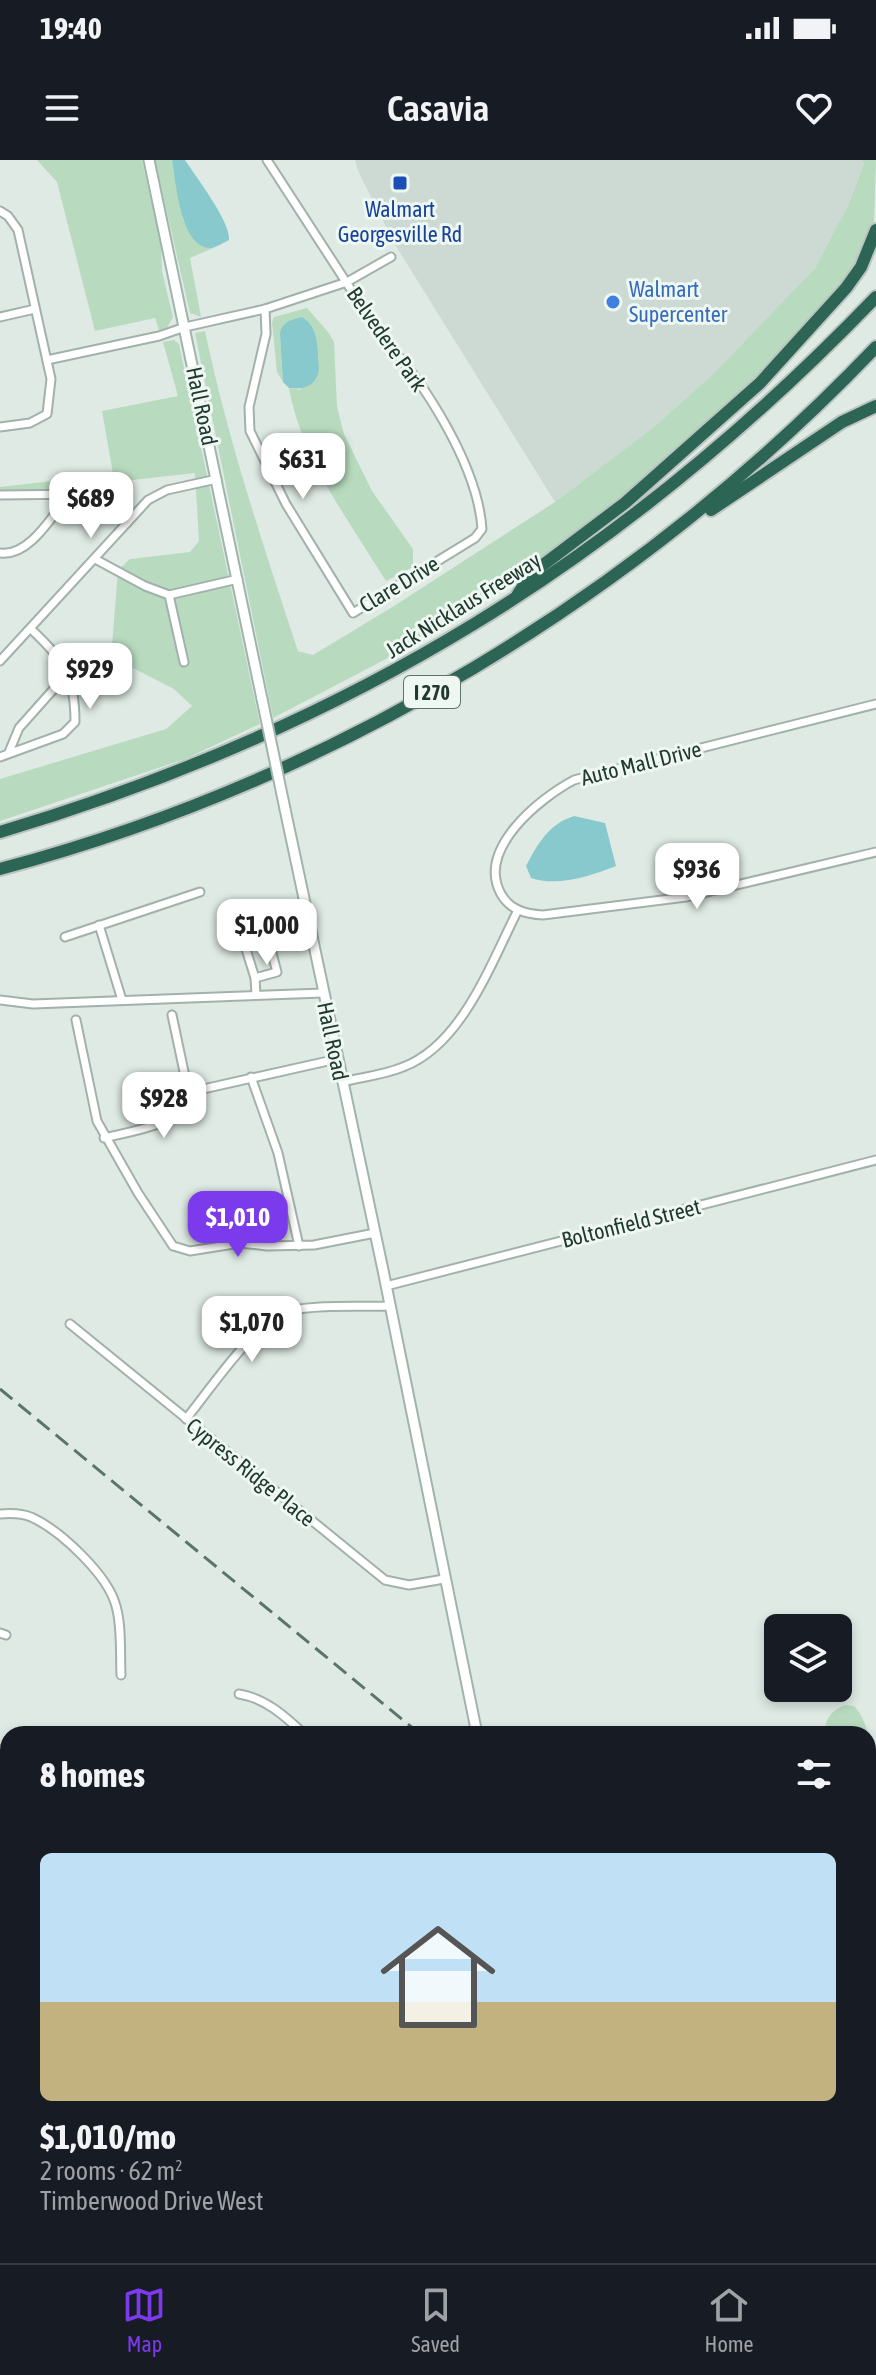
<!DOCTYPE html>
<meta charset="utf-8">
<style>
body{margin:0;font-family:"Asap Condensed",sans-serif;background:#242831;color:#f1f3f6;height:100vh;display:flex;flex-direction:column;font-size:30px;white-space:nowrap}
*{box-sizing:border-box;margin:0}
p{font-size:26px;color:#9ea1a6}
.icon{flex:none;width:44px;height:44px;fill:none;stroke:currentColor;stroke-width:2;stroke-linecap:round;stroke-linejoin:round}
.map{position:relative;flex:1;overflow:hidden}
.details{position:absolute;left:0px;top:1566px;width:876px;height:538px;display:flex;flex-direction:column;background:#171b24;border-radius:24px 24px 0 0;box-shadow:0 4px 12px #0003}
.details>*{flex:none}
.controls{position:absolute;left:764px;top:1454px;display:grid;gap:16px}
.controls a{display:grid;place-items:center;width:88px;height:88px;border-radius:12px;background:#171b24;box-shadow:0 4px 12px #0003;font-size:40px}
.price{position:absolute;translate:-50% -68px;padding:0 18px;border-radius:16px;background:#fff;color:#222;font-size:26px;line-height:52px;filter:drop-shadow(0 2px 4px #0008)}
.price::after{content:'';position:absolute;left:50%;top:48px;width:24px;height:18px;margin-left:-12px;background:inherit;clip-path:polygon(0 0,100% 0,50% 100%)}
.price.current{background:#7c3aed;color:#fff}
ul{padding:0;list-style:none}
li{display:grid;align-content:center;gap:16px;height:424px;padding:0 40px}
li+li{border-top:2px solid #363941}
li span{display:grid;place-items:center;height:248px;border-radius:12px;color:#555}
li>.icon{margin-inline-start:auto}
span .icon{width:144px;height:144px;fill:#fffc;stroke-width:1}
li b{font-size:34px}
h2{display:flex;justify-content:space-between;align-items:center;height:96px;padding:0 40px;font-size:34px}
.status{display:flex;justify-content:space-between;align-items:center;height:56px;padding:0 40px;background:#171b24;direction:ltr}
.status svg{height:22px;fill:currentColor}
header{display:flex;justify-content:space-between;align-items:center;height:104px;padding:0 40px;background:#171b24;font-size:36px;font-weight:600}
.tab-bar{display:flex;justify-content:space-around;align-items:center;height:112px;border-top:2px solid #363941;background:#171b24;font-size:22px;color:#9ea1a6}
.tab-bar a{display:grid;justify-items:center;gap:4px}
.tab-bar .current{color:#7c3aed}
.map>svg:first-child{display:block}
.built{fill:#cddad3}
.green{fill:#b8dbbf}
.water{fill:#88c9ce}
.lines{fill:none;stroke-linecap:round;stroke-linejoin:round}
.stream{stroke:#88c9ce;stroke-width:3}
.street-casing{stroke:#a2b1ab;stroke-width:11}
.secondary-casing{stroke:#9fb5ab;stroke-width:13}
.highway-casing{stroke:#bcc4c1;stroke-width:16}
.street{stroke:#fff;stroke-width:7}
.secondary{stroke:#fff;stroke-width:9}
.highway{stroke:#2d6555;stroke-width:12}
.rail{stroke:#5b756c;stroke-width:3;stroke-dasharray:16 8;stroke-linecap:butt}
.secondary-bridge-casing{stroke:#9fb5ab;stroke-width:13;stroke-linecap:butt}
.secondary-bridge{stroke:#fff;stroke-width:9}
.transit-dot{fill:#1a4fb4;stroke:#eff7f2;stroke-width:3}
.shop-dot{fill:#3f7fe0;stroke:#eff7f2;stroke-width:3}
.labels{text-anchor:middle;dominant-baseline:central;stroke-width:6;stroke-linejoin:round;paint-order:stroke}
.shield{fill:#eff7f2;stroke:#5f726b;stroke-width:2}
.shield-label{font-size:20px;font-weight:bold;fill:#213931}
.transit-label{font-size:22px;fill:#164399;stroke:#eff7f2}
.shop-label{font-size:22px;fill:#366cbe;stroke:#eff7f2;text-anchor:start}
.street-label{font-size:22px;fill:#213931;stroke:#eff7f2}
</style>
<div class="status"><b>19:40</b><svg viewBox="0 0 49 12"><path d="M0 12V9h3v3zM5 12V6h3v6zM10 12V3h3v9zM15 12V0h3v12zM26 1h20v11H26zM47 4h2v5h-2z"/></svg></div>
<header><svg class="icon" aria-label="menu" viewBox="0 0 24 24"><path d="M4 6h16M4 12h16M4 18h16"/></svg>Casavia<svg class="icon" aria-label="heart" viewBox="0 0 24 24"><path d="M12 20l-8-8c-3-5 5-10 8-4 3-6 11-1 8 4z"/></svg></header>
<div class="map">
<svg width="876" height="2103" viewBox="0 0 876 2103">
<rect width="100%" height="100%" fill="#dfeae4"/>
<path class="built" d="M355,0H862L864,3L849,43L815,108L715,212L655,266L555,342L394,83L359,13Z"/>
<g class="green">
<path d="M37,0H142L161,84L162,111L173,157L167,168L159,170L155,158L95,171L57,22Z"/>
<path d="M155,0H172L183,60L203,86L213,88L190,98L201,157L190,153Z"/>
<path d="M862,0H876L874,61L863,92L847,119L771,204L708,265L593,363L409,487L273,558L195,173L205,171C228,280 263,385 298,491L313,495L394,446L555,342L655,266L715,212L815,108L849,43L864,3Z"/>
<path d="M307,148L328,172L334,182L337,247L344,274L372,331L413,389V407L386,421C350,363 301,297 289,228L301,230L280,175L283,222L277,212L272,162L274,157Z"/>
<path d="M174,180L179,184L260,564L185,599L0,661V619L166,569L192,546L174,529L123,503L112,486L118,410L130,399L190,392L199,381L195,313L0,335V327L113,314L102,251L178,236L163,182Z"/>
<path d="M846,1545L854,1546C863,1556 866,1566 870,1579L868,1581V1574H826C823,1559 833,1549 846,1545Z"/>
</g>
<g class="water">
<path d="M172,0H185C196,17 231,62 229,80C224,82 217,87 212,88C180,90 176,21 172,0Z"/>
<path d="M302,157C320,168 317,190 319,209C317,226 303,230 289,228L283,222L280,175C281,162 291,160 302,157Z"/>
<path d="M574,656L605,663L616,706C591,716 557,727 531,718L526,706C538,683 549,664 574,656Z"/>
</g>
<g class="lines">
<path class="stream" d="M868,1794L876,1795"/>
<defs>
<g id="street">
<path d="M0,51L8,56L18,70L51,219L47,254L30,263L0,267"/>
<path d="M265,149L266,174L249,247L250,271L286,344L353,453L475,378L482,369C478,308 426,223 383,179L267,0"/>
<path d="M0,157L35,149"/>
<path d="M47,200L159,176L185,167L265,149L347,122L391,97"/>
<path d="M0,335L88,334L96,337L127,363"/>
<path d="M0,393C30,397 53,354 71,333"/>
<path d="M95,399L145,426L169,435L184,502"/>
<path d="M169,435L238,419"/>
<path d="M0,501L148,340L167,330L217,319"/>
<path d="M876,544L574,620C540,638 476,689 501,734C510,750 526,754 543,755L686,737L876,692"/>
<path d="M9,592L19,568L68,513"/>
<path d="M0,597L63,574L75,562C75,514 63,500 31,469"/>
<path d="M99,765L122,840"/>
<path d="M65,777L200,732"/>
<path d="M255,818L277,812L268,779L245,786L255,818L256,835"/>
<path d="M0,840L33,844L323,833"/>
<path d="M76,860L97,961L138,1033L173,1086L190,1091L240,1083L267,1086L314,1085L375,1073"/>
<path d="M251,917L278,993L299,1086"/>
<path d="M342,922C362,917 384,915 403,907C462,885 491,803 518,750"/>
<path d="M190,932L337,899"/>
<path d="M104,978C132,971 175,966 190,940L172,855"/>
<path d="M386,1126L876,1000"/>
<path d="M70,1164L385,1420L409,1425L444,1419"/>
<path d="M186,1259C209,1231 257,1159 289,1151C317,1144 361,1147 390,1146"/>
<path d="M0,1354C11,1353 21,1353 31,1357C60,1370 108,1415 116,1446C122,1467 120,1493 121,1515"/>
<path d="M0,1473L6,1475"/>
<path d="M239,1534C265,1538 285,1556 304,1574"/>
<path d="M0,1590L8,1601"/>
<path d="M0,1693L8,1692"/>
<path d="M0,1809H8"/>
<path d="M0,1925H8"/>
<path d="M0,2055H8"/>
<path d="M109,2096L113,2103"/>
<path d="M245,2096V2103"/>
<path d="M357,2096V2103"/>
<path d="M640,2103L669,2096"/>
</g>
<g id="secondary">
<path d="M149,0L262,539"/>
<path d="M285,649L383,1110L477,1574"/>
<path d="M590,2096L592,2103"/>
</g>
<g id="highway">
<path d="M711,350L842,262L876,246"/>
<path d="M518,434L531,414L625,343L760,223L846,128L861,107L876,70"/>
<path d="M0,672C349,568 624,399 876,137"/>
<path d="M0,709C332,621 639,435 876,187"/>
</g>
</defs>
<use href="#street" class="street-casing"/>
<use href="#secondary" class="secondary-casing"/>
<use href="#highway" class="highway-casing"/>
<use href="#street" class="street"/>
<use href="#secondary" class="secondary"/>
<use href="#highway" class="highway"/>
<g class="rail">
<path d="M0,1229L420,1574"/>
<path d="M868,1712H876"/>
<path d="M868,1940L876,1947"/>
</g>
<defs>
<path id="secondary-bridge" d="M262,539L285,649"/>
</defs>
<use href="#secondary-bridge" class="secondary-bridge-casing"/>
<use href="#secondary-bridge" class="secondary-bridge"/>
</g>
<rect class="transit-dot" x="392" y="15" width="16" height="16" rx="4"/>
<circle class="shop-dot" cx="613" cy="142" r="8"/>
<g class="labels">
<rect class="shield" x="404" y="516" width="56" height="32" rx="6"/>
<g class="shield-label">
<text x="432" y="532">I 270</text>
</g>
<g class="transit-label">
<text x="400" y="49">Walmart<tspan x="400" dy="25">Georgesville Rd</tspan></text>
</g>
<g class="shop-label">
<text x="629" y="129">Walmart<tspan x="629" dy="25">Supercenter</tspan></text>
</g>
<g class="street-label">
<text transform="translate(387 179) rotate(55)">Belvedere Park</text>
<text transform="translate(202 246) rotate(78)">Hall Road</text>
<text transform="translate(399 424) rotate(-31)">Clare Drive</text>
<text transform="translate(463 445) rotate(-32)">Jack Nicklaus Freeway</text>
<text transform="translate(641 603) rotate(-14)">Auto Mall Drive</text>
<text transform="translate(333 881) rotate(78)">Hall Road</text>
<text transform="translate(631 1063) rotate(-14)">Boltonfield Street</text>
<text transform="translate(251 1312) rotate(39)">Cypress Ridge Place</text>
</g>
</g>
</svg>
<div class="controls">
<a><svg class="icon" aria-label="layers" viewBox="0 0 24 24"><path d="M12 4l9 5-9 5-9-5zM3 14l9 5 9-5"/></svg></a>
</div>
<b class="price" style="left:303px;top:341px">$631</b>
<b class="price" style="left:91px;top:380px">$689</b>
<b class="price" style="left:90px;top:551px">$929</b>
<b class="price" style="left:697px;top:751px">$936</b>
<b class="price" style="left:267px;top:807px">$1,000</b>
<b class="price" style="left:164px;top:980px">$928</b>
<b class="price current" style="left:238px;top:1099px">$1,010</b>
<b class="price" style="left:252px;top:1204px">$1,070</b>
<section class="details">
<h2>8 homes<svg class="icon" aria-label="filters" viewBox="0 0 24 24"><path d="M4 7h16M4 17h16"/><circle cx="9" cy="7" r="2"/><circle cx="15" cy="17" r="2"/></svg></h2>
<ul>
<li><span style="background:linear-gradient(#bfe0f5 60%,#c2b280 0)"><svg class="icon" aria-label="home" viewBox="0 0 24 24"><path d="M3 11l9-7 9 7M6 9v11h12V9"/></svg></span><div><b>$1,010/mo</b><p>2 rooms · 62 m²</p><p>Timberwood Drive West</p></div></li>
</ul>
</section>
</div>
<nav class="tab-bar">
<a class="current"><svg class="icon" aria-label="map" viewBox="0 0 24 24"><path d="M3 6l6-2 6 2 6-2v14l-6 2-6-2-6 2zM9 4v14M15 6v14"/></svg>Map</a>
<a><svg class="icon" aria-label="saved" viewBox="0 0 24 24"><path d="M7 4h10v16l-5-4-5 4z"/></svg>Saved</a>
<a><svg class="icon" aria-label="home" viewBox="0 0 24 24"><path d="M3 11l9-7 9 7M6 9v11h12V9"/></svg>Home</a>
</nav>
